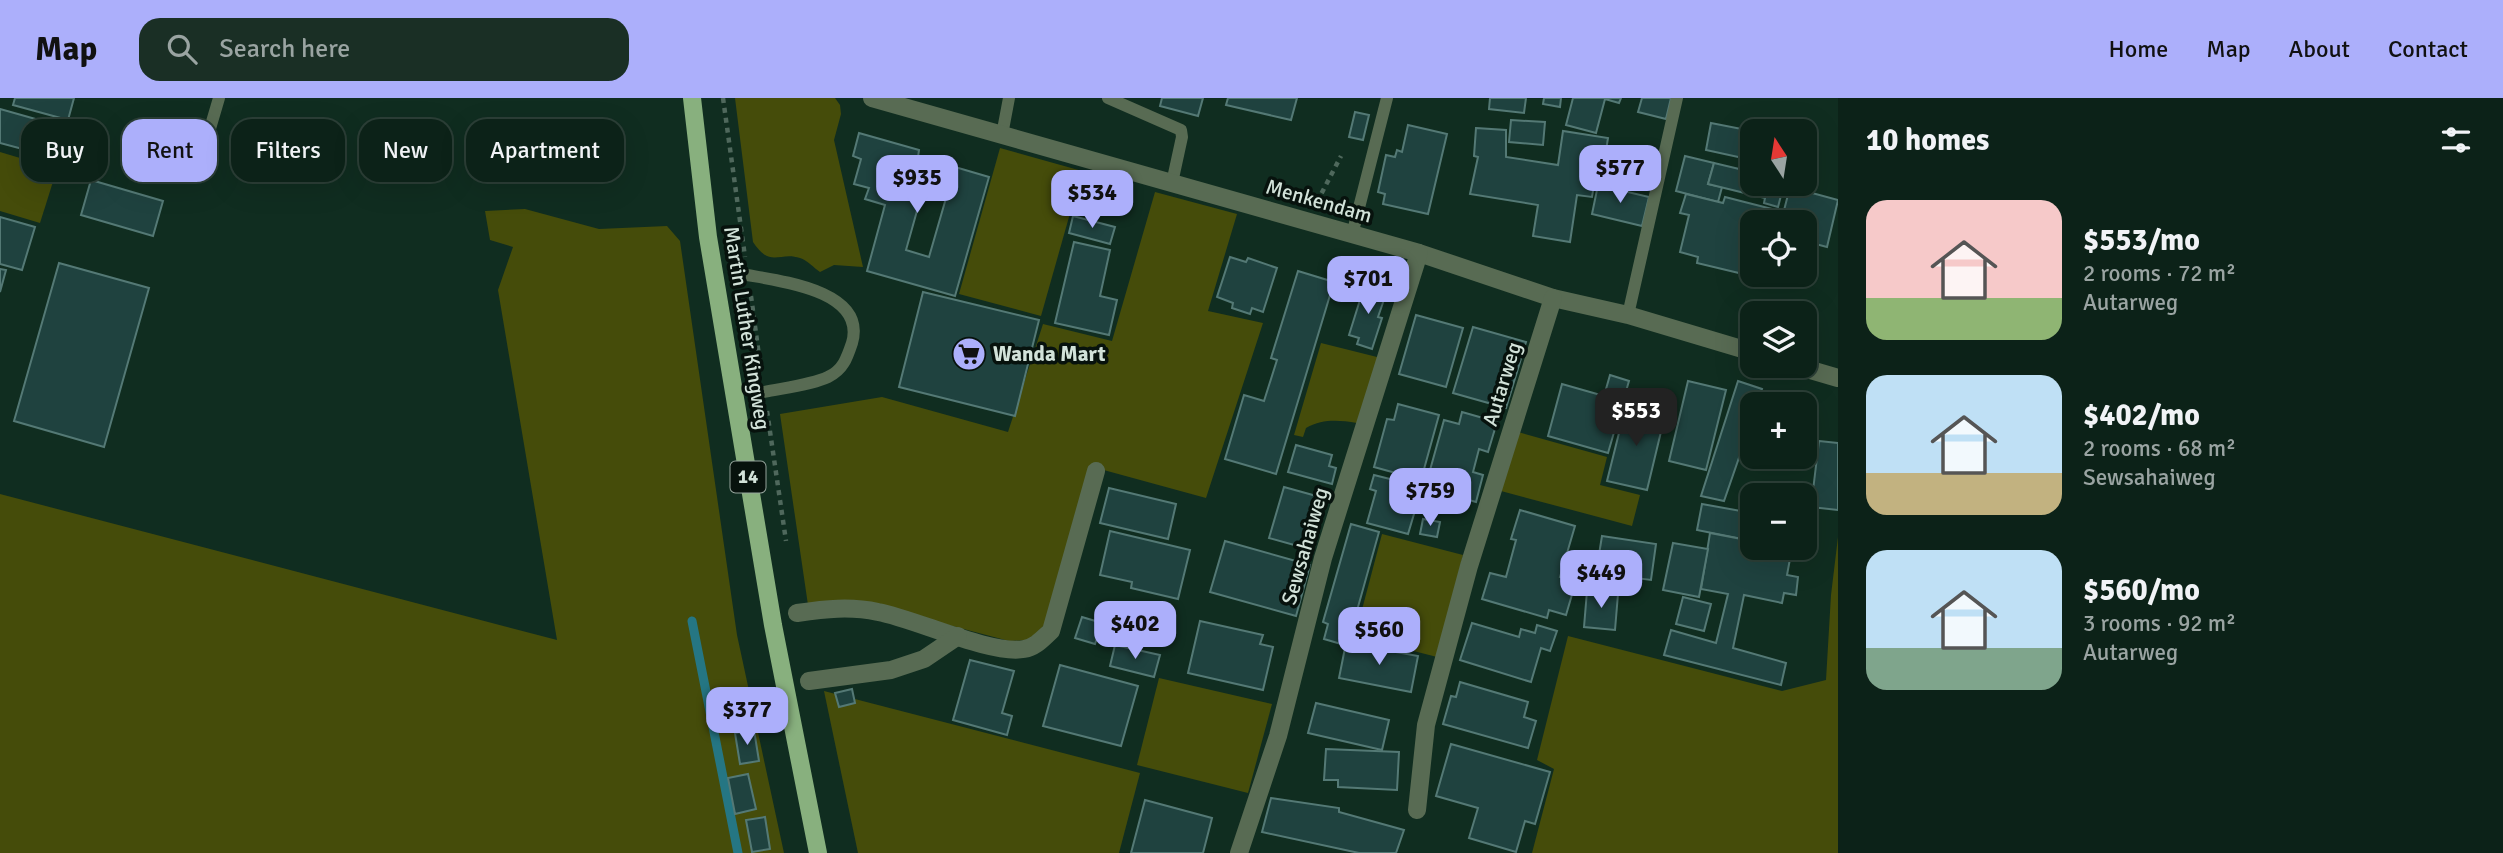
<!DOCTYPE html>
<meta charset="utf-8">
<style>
body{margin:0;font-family:Signika,sans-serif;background:#1a2f25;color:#f1f3f6;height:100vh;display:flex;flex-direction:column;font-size:26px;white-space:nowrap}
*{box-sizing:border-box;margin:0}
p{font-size:23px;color:#9aa4a2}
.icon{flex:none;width:38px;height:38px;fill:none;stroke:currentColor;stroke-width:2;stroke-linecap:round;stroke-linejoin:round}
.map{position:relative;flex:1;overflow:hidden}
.details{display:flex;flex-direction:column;background:#0c2218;width:665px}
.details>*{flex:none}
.hud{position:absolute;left:21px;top:21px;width:665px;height:63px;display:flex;gap:14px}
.needle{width:46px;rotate:348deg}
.tools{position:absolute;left:1740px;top:21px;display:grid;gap:14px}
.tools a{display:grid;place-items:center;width:77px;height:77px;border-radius:14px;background:#0c2218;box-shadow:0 7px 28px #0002,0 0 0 2px #2c3f37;font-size:35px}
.price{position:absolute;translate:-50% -60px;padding:0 16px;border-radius:14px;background:#acaffb;color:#111;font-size:23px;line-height:46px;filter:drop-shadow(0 2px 4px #0008)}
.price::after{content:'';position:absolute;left:50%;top:42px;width:21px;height:16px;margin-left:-10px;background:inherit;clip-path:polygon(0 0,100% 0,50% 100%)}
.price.current{background:#222;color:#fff}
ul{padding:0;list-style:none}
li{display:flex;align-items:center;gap:21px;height:175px;padding:0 28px}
li span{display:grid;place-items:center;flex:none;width:196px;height:140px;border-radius:21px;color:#555}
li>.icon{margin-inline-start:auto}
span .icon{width:84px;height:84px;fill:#fffc;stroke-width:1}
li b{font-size:30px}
h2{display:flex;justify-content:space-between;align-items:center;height:84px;padding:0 28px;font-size:30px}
.tag{padding:0 24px;border-radius:21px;background:#0c2218;box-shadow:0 7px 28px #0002,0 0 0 2px #2c3f37;font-size:24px;line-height:63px}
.tag.current{background:#acaffb;color:#111}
header{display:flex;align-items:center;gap:42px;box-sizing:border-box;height:98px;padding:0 35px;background:#acaffb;color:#111}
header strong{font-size:33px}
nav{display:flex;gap:38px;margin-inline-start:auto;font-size:24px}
.search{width:490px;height:63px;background:#1a2f25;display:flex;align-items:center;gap:18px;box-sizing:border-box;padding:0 24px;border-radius:21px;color:#9aa4a2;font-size:26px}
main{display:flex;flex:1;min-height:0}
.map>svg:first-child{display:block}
.green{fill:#454c0a}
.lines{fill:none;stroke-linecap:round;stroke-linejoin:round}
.stream{stroke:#257683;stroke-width:9}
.building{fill:#1f423f;stroke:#547975;stroke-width:2}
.path{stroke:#4f685c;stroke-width:4.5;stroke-dasharray:5 5;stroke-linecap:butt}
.service{stroke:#586b53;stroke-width:12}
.minor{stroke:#586b53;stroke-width:18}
.primary{stroke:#88b07e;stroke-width:18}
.labels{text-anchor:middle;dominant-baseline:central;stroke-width:7;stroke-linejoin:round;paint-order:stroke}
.shield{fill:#07120d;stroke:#95a49c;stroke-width:2}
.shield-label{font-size:19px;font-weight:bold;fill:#d2e2d9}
.street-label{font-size:21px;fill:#d2e2d9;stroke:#07120d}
.poi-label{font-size:21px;font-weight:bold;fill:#d2e2d9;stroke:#07120d;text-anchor:start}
</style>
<header>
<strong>Map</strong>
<div class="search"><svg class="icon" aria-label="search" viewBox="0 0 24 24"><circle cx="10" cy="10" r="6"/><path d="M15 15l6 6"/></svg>Search here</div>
<nav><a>Home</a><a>Map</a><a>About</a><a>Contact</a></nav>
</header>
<main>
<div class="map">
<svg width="1838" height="755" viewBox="0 0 1838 755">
<rect width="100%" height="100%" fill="#102d20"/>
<g class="green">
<path d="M735,0H835L840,7L841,16L834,42L863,169L834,167L820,174C814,170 807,162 800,160C779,153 771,171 753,144Z"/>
<path d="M1000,50L1082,73L1041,218L959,196Z"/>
<path d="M0,54L57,71L40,125L0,113Z"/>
<path d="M1155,94L1237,116L1208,213L1263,225L1206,400L1089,368L1049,522L1030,542L1009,543L903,515L808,507L780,316L882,299L1008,334L1043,226L1112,243Z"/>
<path d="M525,111L599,131L667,128L680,143L737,537L784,755H0V396L557,542L498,192L513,149L490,142L485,113Z"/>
<path d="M1321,245L1381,260L1357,325C1337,322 1323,321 1306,330L1303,339L1294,337Z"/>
<path d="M1518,334L1607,359L1600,387L1640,397L1632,428L1501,393Z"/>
<path d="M1382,436L1463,457L1437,559L1355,538Z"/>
<path d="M1838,439V755H1532L1554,671L1537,662L1568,538L1782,593L1826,582L1831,497Z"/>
<path d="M1159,580L1272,606L1248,695L1137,667Z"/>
<path d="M824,593L1140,675L1119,755H858Z"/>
</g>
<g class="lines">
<path class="stream" d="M692,523L738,755"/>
</g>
<g class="building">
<path d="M15,0H74L68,22L13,7Z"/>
<path d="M1162,0H1203L1198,18L1160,8Z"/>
<path d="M1228,0H1297L1291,22L1226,7Z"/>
<path d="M1490,0H1526L1524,15L1489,11Z"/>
<path d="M1544,0H1561L1560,9L1543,6Z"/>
<path d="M1573,0H1621L1619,5L1605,1L1596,35L1566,27Z"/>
<path d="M1642,0H1671L1666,21L1638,14Z"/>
<path d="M0,11L39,22L30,53L0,45Z"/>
<path d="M1355,14L1369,17L1363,42L1349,39Z"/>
<path d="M1511,22L1545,24L1543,47L1509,44Z"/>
<path d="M1711,25L1752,33V62L1706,52Z"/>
<path d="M1408,27L1447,36L1428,116L1383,106L1385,96L1378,94L1386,57L1395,59L1397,52L1402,54Z"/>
<path d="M1476,30L1506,32V59L1558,67L1563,33L1608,40L1604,65L1598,63L1592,99L1577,97L1570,144L1533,138L1538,107L1470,96L1478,59L1474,58Z"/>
<path d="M859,35L919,52L918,59L931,63L906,152L929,159L955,69L989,79L955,198L867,173L885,107L865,101L869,90L854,86L861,61L853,58Z"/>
<path d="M1685,58L1714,65L1708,86L1722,89L1718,104L1676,93Z"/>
<path d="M1714,65L1752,74V86H1784L1778,109L1764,105L1765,100L1708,86Z"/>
<path d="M91,82L163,103L153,138L81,117Z"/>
<path d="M1598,87L1649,99L1642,128L1592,116Z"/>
<path d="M1790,89L1838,102L1827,149L1804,143V124H1781Z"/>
<path d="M1686,96L1723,105L1725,99L1772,111L1768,124H1752V169L1745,167L1743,176L1697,165L1698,159L1680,154L1689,117L1680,115Z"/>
<path d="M1073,118L1115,129L1110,146L1069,135Z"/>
<path d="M0,119L35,129L22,172L0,166Z"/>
<path d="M1074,144L1110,152L1100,198L1117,202L1109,237L1055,225Z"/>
<path d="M1230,159L1246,164L1248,160L1277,170L1263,214L1252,210L1250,216L1232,210L1233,205L1217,199Z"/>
<path d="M59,165L149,190L104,349L14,323Z"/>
<path d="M0,171L6,172L0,194Z"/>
<path d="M1298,173L1334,184L1276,376L1225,361L1244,297L1264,303L1277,262L1271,260Z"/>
<path d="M1365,186L1387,193L1378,219L1382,220L1372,251L1357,246L1359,240L1349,237Z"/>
<path d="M923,194L1039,222L1015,318L899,289Z"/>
<path d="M1416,217L1463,230L1446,289L1399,276Z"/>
<path d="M1473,229L1526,244L1506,310L1453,295Z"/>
<path d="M1610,277L1629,283L1608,355L1548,338L1562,286L1604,298Z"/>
<path d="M1688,283L1726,292L1706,372L1669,363Z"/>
<path d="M1738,283L1762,291L1757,306H1752V322L1724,403L1701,398Z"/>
<path d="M1398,306L1439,317L1421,382L1374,369L1387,321L1394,322Z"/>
<path d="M1626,307L1665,317L1647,392L1607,383Z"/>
<path d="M1462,314L1497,324L1488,354L1479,351L1473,374L1483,377L1476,404L1425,390L1444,322L1459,326Z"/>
<path d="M1819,343L1838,345V412L1811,409Z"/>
<path d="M1296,347L1332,357L1329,368L1336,370L1332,386L1288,374Z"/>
<path d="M1374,377L1406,385L1402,402L1417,406L1408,436L1367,425L1376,393L1370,391Z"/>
<path d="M1284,389L1320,399L1305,450L1269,440Z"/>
<path d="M1759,389L1787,395L1786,397H1757Z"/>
<path d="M1109,390L1176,406L1168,441L1100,425Z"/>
<path d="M1702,406L1752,415V443L1697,432Z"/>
<path d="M1520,412L1575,428L1560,479L1576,483L1566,517L1549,512L1547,520L1482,501L1490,475L1506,479L1516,442L1511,441Z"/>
<path d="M1423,421L1440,424L1437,439L1420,436Z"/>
<path d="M1804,424L1808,425L1804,448Z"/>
<path d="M1351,426L1379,434L1351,534L1344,532L1341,546L1324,541L1328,526L1323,524Z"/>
<path d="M1110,433L1190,452L1178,501L1131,490L1132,484L1100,477Z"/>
<path d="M1710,435L1752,443V450H1792L1787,477L1798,479L1796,497L1784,495L1782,505L1744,497L1733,550L1786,565L1781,587L1664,557L1671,532L1716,545L1728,496L1701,491Z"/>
<path d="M1602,438L1656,446L1651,482L1596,475Z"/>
<path d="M1225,443L1310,467L1296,518L1210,494Z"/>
<path d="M1673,445L1708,451L1699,499L1663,492Z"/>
<path d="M1587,493L1618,496L1615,532L1584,529Z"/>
<path d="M1683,499L1711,506L1704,533L1676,526Z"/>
<path d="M1147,511L1173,517L1169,536L1143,531Z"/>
<path d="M1082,519L1102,525L1095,546L1075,540Z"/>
<path d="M1200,523L1263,537L1260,546L1273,549L1263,592L1188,575Z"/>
<path d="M1472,525L1519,539L1521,531L1535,535L1537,527L1557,533L1550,553L1541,550L1531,584L1460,562Z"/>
<path d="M1346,545L1418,558L1411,594L1339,580Z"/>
<path d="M1115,547L1160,557L1154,579L1110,568Z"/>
<path d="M970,562L1014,573L1002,615L1012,618L1007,637L953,622Z"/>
<path d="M1060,567L1138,588L1121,648L1043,628Z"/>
<path d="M1460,584L1528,604L1524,619L1536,623L1528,650L1443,626L1451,598L1456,599Z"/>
<path d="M852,591L855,605L839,609L835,595Z"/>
<path d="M1316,605L1389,622L1382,652L1308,635Z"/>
<path d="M754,632L759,663L740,666L735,635Z"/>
<path d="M1451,646L1550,674L1535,726L1525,723L1516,754L1469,740L1478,710L1436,698Z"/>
<path d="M1326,651L1399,654L1397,692L1338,689V682H1324Z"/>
<path d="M748,676L756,711L735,716L728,680Z"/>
<path d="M1271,700L1339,710V714L1404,732L1396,755H1359L1262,734Z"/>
<path d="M1145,702L1212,720L1203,755H1131Z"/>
<path d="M765,719L770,751L752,754L746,722Z"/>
</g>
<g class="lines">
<g class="path">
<path d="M723,0L745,159"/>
<path d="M1317,104L1341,58"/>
<path d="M751,198L761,273"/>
<path d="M767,313L786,443"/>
</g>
<g class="service">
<path d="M1108,0L1181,32L1182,39L1172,85"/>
<path d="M1002,37L1009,0"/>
<path d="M196,78L219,0"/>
<path d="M1352,137L1387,0"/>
<path d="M747,177C781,183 867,193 852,245C847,260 843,272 828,279C811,287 783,290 764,294"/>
<path d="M1628,217L1677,0"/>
</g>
<g class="minor">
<path d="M872,0L1419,155L1553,200L1628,217L1752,254"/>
<path d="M1797,268L1838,280"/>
<path d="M797,515C825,511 850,508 878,514C916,521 990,557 1024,551C1036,549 1043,540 1051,533L1096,373"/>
<path d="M809,583L891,572L924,561L958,538"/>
<path d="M1417,712L1426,627L1469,468L1553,200"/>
<path d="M1239,755L1278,638L1323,460L1419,155"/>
</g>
<path class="primary" d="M692,0L708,139L773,527L818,755"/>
</g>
<defs>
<symbol id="supermarket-disc" viewBox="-11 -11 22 22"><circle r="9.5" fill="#acaffb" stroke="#07120d"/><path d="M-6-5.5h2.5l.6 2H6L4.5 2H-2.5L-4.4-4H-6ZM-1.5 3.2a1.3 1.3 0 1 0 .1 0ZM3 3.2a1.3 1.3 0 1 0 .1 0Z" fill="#111"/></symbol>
</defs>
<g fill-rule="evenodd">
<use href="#supermarket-disc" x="950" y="237" width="38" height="38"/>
</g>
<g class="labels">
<rect class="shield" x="730.5" y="363.5" width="35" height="31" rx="5"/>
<g class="shield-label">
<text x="748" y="379">14</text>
</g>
<g class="street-label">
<text transform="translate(1319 103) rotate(16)">Menkendam</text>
<text transform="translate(747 230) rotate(81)">Martin Luther Kingweg</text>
<text transform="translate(1502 286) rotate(-73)">Autarweg</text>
<text transform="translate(1305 448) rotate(-74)">Sewsahaiweg</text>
</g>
<g class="poi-label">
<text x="993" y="256">Wanda Mart</text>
</g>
</g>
</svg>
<div class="tools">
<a><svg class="needle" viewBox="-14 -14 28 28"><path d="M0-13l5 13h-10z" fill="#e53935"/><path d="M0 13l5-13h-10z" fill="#9aa4a2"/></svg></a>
<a><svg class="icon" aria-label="locate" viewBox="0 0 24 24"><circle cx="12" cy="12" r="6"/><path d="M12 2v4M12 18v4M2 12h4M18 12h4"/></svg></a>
<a><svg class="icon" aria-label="layers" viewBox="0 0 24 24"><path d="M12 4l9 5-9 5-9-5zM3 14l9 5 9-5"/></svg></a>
<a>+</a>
<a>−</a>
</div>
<b class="price" style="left:1620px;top:107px">$577</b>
<b class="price" style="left:917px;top:117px">$935</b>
<b class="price" style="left:1092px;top:132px">$534</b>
<b class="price" style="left:1368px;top:218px">$701</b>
<b class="price current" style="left:1636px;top:350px">$553</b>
<b class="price" style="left:1430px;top:430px">$759</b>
<b class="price" style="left:1601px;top:512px">$449</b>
<b class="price" style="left:1135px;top:563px">$402</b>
<b class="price" style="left:1379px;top:569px">$560</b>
<b class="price" style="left:747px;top:649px">$377</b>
<div class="hud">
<a class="tag">Buy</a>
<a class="tag current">Rent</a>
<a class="tag">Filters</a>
<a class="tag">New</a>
<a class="tag">Apartment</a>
</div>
</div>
<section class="details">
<h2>10 homes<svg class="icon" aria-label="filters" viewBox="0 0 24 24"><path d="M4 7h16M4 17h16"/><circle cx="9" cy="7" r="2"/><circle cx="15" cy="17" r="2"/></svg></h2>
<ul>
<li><span style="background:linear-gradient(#f6c9c9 70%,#8fb573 0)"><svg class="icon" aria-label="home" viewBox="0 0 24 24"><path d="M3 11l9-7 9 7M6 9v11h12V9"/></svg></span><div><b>$553/mo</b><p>2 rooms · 72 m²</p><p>Autarweg</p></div></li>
<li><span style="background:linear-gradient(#bfe0f5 70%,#c2b280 0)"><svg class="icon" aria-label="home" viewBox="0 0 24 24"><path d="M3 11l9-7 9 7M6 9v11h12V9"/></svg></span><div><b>$402/mo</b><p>2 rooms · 68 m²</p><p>Sewsahaiweg</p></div></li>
<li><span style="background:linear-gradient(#bfe0f5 70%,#7fa58c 0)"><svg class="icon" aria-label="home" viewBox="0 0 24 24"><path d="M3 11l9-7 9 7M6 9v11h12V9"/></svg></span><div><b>$560/mo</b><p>3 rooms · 92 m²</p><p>Autarweg</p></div></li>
</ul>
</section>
</main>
